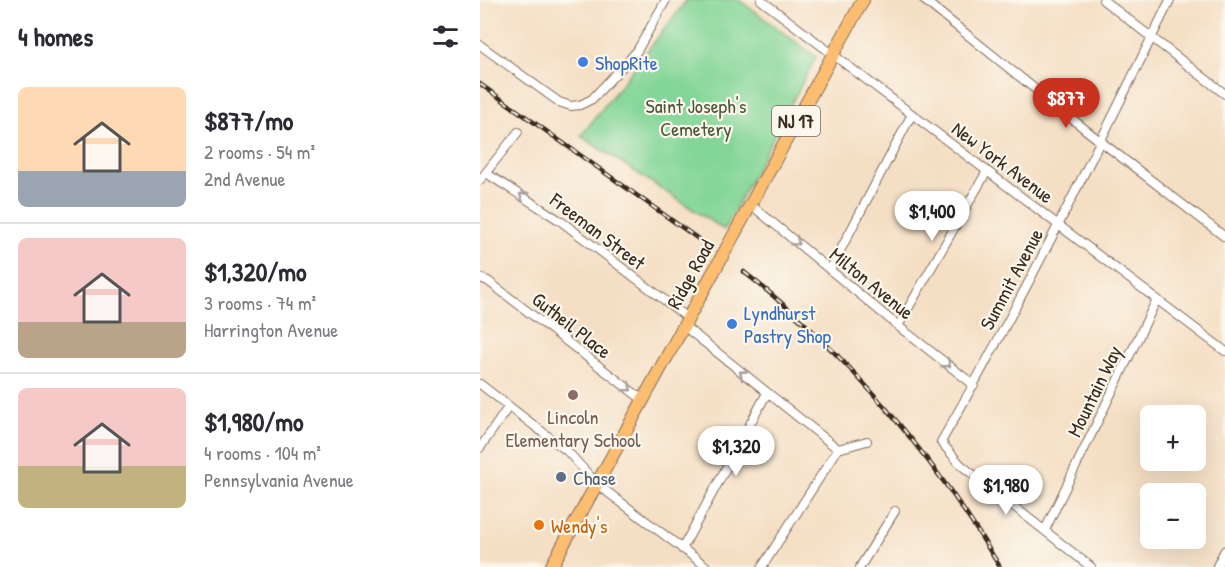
<!DOCTYPE html>
<meta charset="utf-8">
<style>
body{margin:0;font-family:"Patrick Hand",sans-serif;background:#f7f7f7;color:#2b2b33;height:100vh;display:flex;flex-direction:column;font-size:22px;white-space:nowrap}
*{box-sizing:border-box;margin:0}
p{font-size:20px;color:#7c7c81}
.icon{flex:none;width:33px;height:33px;fill:none;stroke:currentColor;stroke-width:2;stroke-linecap:round;stroke-linejoin:round}
.map{position:relative;flex:1;overflow:hidden}
.details{display:flex;flex-direction:column;background:#fff;width:480px}
.details>*{flex:none}
.tools{position:absolute;left:660px;top:405px;display:grid;gap:12px}
.tools a{display:grid;place-items:center;width:66px;height:66px;border-radius:9px;background:#fff;box-shadow:0 6px 24px #0002;font-size:30px}
.price{position:absolute;translate:-50% -51px;padding:0 14px;border-radius:21px;background:#fff;color:#222;font-size:20px;line-height:39px;filter:drop-shadow(0 2px 3px #0008)}
.price::after{content:'';position:absolute;left:50%;top:36px;width:18px;height:14px;margin-left:-9px;background:inherit;clip-path:polygon(0 0,100% 0,50% 100%)}
.price.selected{background:#c8321e;color:#fff}
ul{padding:0;list-style:none}
li{display:flex;align-items:center;gap:18px;height:150px;padding:0 18px}
li+li{border-top:2px solid #e1e1e2}
li span{display:grid;place-items:center;flex:none;width:168px;height:120px;border-radius:9px;color:#555}
li>.icon{margin-inline-start:auto}
span .icon{width:72px;height:72px;fill:#fffc;stroke-width:1}
li b{font-size:26px}
h2{display:flex;justify-content:space-between;align-items:center;height:72px;padding:0 18px;font-size:26px}
main{display:flex;flex:1;min-height:0}
.map>svg:first-child{display:block}
.green{fill:#83d697;stroke:#5f805a;stroke-width:1.5}
.lines{fill:none;stroke-linecap:round;stroke-linejoin:round}
.minor-casing{stroke:#7c6958;stroke-width:10}
.tertiary-casing{stroke:#7c6958;stroke-width:11}
.primary-casing{stroke:#7c6958;stroke-width:14}
.minor{stroke:#fff;stroke-width:8}
.tertiary{stroke:#fff;stroke-width:9}
.primary{stroke:#fcbd6f;stroke-width:12}
.rail-casing{stroke:#3b2a1e;stroke-width:4.5}
.rail{stroke:#fbf7ec;stroke-width:2;stroke-dasharray:7;stroke-linecap:butt}
.primary-bridge-casing{stroke:#7c6958;stroke-width:14;stroke-linecap:butt}
.primary-bridge{stroke:#fcbd6f;stroke-width:12}
.oneway{stroke:#a79f9a}
.shop-dot{fill:#3f7fe0;stroke:#fbf7ec;stroke-width:2}
.education-dot{fill:#8d6e63;stroke:#fbf7ec;stroke-width:2}
.service-dot{fill:#5c6f8a;stroke:#fbf7ec;stroke-width:2}
.food-dot{fill:#e8710a;stroke:#fbf7ec;stroke-width:2}
.labels{text-anchor:middle;dominant-baseline:central;stroke-width:4.5;stroke-linejoin:round;paint-order:stroke}
.shield{fill:#fbf7ec;stroke:#75685c;stroke-width:1.5}
.shield-label{font-size:18px;font-weight:bold;fill:#3b2a1e}
.shop-label{font-size:20px;fill:#366cbe;stroke:#fbf7ec;text-anchor:start}
.park-label{font-size:20px;fill:#4d553c;stroke:#fbf7ec}
.street-label{font-size:20px;fill:#3b2a1e;stroke:#fbf7ec}
.education-label{font-size:20px;fill:#785e54;stroke:#fbf7ec}
.service-label{font-size:20px;fill:#4e5e75;stroke:#fbf7ec;text-anchor:start}
.food-label{font-size:20px;fill:#c56008;stroke:#fbf7ec;text-anchor:start}
</style>
<main>
<section class="details">
<h2>4 homes<svg class="icon" aria-label="filters" viewBox="0 0 24 24"><path d="M4 7h16M4 17h16"/><circle cx="9" cy="7" r="2"/><circle cx="15" cy="17" r="2"/></svg></h2>
<ul>
<li><span style="background:linear-gradient(#ffd9b3 70%,#9aa5b1 0)"><svg class="icon" aria-label="home" viewBox="0 0 24 24"><path d="M3 11l9-7 9 7M6 9v11h12V9"/></svg></span><div><b>$877/mo</b><p>2 rooms · 54 m²</p><p>2nd Avenue</p></div></li>
<li><span style="background:linear-gradient(#f6c9c9 70%,#b9a48a 0)"><svg class="icon" aria-label="home" viewBox="0 0 24 24"><path d="M3 11l9-7 9 7M6 9v11h12V9"/></svg></span><div><b>$1,320/mo</b><p>3 rooms · 74 m²</p><p>Harrington Avenue</p></div></li>
<li><span style="background:linear-gradient(#f6c9c9 65%,#c2b280 0)"><svg class="icon" aria-label="home" viewBox="0 0 24 24"><path d="M3 11l9-7 9 7M6 9v11h12V9"/></svg></span><div><b>$1,980/mo</b><p>4 rooms · 104 m²</p><p>Pennsylvania Avenue</p></div></li>
</ul>
</section>
<div class="map">
<svg width="745" height="567" viewBox="0 0 745 567">
<rect width="100%" height="100%" fill="#fbf7ec"/>
<filter id="ink" filterUnits="userSpaceOnUse"><feTurbulence type="fractalNoise" baseFrequency=".0167" numOctaves="2"/><feDisplacementMap in="SourceGraphic" scale="12" xChannelSelector="R" yChannelSelector="G"/><feConvolveMatrix kernelMatrix="1 2 1 2 8 2 1 2 1" color-interpolation-filters="sRGB"/></filter>
<filter id="wash" filterUnits="userSpaceOnUse"><feTurbulence type="fractalNoise" baseFrequency=".008" numOctaves="4" result="noise"/><feDisplacementMap in="SourceGraphic" scale="24" xChannelSelector="R" yChannelSelector="G"/><feGaussianBlur stdDeviation="1.35" result="paint"/><feColorMatrix in="noise" values="0 0 0 0 0 0 0 0 0 0 0 0 0 0 0 0 0 1.4 0 .05"/><feComposite in="paint" operator="in"/></filter>
<g filter="url(#wash)">
<rect width="100%" height="100%" fill="#f5dfc4"/>
<path class="green" d="M207,0H259L336,57L244,230L101,136Z"/>
</g>
<g filter="url(#ink)">
<g class="lines">
<defs>
<g id="minor">
<path d="M281,0L745,351"/>
<path d="M444,0L611,134L745,237"/>
<path d="M623,0L745,94"/>
<path d="M0,45L79,102L91,106L100,105L112,99L157,51L186,0"/>
<path d="M6,173L82,222L208,318"/>
<path d="M0,180L38,132"/>
<path d="M270,204L418,326L494,385"/>
<path d="M350,270L432,114"/>
<path d="M0,278L8,281L163,400"/>
<path d="M204,326L358,449"/>
<path d="M418,326L507,171"/>
<path d="M0,384L87,451L117,484L130,494L227,567"/>
<path d="M0,448L29,406"/>
<path d="M565,530L677,299"/>
<path d="M202,549L287,393"/>
<path d="M282,567L358,449L387,441"/>
<path d="M380,567L415,511"/>
<path d="M611,567L481,465L461,442C544,298 617,149 690,0"/>
</g>
<path id="tertiary" d="M737,567L745,551"/>
<g id="primary">
<path d="M250,242L383,0"/>
<path d="M71,567L233,273"/>
</g>
</defs>
<use href="#minor" class="minor-casing"/>
<use href="#tertiary" class="tertiary-casing"/>
<use href="#primary" class="primary-casing"/>
<use href="#minor" class="minor"/>
<use href="#tertiary" class="tertiary"/>
<use href="#primary" class="primary"/>
<defs>
<g id="rail">
<path d="M0,84L231,248"/>
<path d="M264,272C366,352 453,455 520,567"/>
</g>
</defs>
<use href="#rail" class="rail-casing"/>
<use href="#rail" class="rail"/>
<defs>
<path id="primary-bridge" d="M233,273L250,242"/>
</defs>
<use href="#primary-bridge" class="primary-bridge-casing"/>
<use href="#primary-bridge" class="primary-bridge"/>
</g>
<defs><path id="oneway-chevron" d="M-2-3.5L2.5 0L-2 3.5" fill="none" stroke-width="1.6" stroke-linecap="round" stroke-linejoin="round" transform="scale(1.5)"/></defs>
<g class="oneway">
<use href="#oneway-chevron" transform="translate(43 196) rotate(-148)"/>
<use href="#oneway-chevron" transform="translate(316 242) rotate(39)"/>
<use href="#oneway-chevron" transform="translate(467 364) rotate(38)"/>
<use href="#oneway-chevron" transform="translate(263 374) rotate(-141)"/>
<use href="#oneway-chevron" transform="translate(148 388) rotate(38)"/>
</g>
</g>
<g class="shop-dot">
<circle cx="103" cy="62" r="6"/>
<circle cx="252" cy="324" r="6"/>
</g>
<circle class="education-dot" cx="93" cy="395" r="6"/>
<circle class="service-dot" cx="81" cy="477" r="6"/>
<circle class="food-dot" cx="59" cy="525" r="6"/>
<g class="labels">
<rect class="shield" x="292" y="106" width="48" height="30" rx="4.5"/>
<g class="shield-label">
<text x="316" y="121">NJ 17</text>
</g>
<g class="shop-label">
<text x="115" y="62">ShopRite</text>
<text x="264" y="312">Lyndhurst<tspan x="264" dy="23">Pastry Shop</tspan></text>
</g>
<g class="park-label">
<text x="216" y="105">Saint Joseph's<tspan x="216" dy="23">Cemetery</tspan></text>
</g>
<g class="street-label">
<text transform="translate(523 162) rotate(37)">New York Avenue</text>
<text transform="translate(118 231) rotate(37)">Freeman Street</text>
<text transform="translate(210 274) rotate(-61)">Ridge Road</text>
<text transform="translate(531 279) rotate(-62)">Summit Avenue</text>
<text transform="translate(392 283) rotate(39)">Milton Avenue</text>
<text transform="translate(92 325) rotate(38)">Gutheil Place</text>
<text transform="translate(614 391) rotate(-64)">Mountain Way</text>
</g>
<g class="education-label">
<text x="93" y="416">Lincoln<tspan x="93" dy="23">Elementary School</tspan></text>
</g>
<g class="service-label">
<text x="93" y="477">Chase</text>
</g>
<g class="food-label">
<text x="71" y="525">Wendy's</text>
</g>
</g>
</svg>
<div class="tools">
<a>+</a>
<a>−</a>
</div>
<b class="price selected" style="left:586px;top:129px">$877</b>
<b class="price" style="left:452px;top:242px">$1,400</b>
<b class="price" style="left:256px;top:477px">$1,320</b>
<b class="price" style="left:526px;top:516px">$1,980</b>
</div>
</main>
